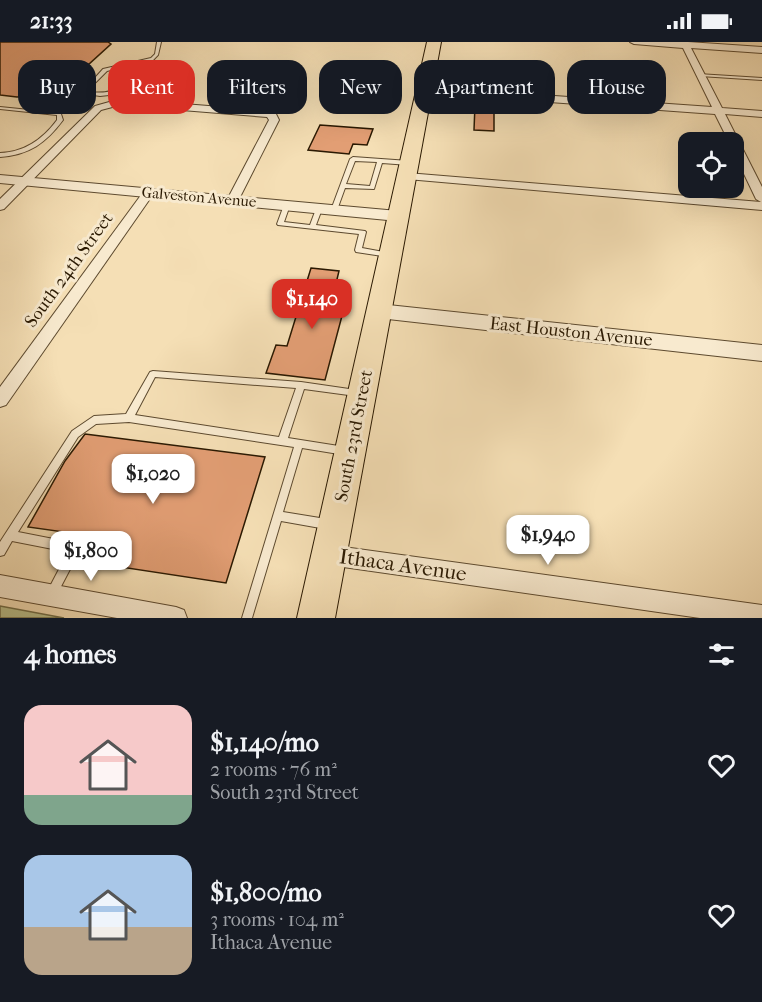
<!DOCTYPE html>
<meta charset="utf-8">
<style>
body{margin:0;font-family:"IM FELL French Canon",serif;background:#20242c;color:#f1f3f6;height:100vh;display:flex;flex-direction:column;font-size:22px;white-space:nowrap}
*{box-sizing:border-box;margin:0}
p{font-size:20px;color:#9ea1a6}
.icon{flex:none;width:33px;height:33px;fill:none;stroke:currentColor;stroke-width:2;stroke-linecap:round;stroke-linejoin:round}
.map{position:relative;height:576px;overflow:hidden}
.details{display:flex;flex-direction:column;background:#171b24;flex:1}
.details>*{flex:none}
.banner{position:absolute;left:18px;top:18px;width:726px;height:54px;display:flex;gap:12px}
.tools{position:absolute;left:678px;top:90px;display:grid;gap:12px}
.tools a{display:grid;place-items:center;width:66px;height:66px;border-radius:12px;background:#171b24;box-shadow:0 6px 24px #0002;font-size:30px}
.price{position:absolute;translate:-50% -51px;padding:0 14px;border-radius:12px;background:#fff;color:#222;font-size:20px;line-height:39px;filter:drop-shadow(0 2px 3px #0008)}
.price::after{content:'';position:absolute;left:50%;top:36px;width:18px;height:14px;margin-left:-9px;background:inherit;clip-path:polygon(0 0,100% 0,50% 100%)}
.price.on{background:#d93025;color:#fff}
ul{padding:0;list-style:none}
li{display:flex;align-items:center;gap:18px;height:150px;padding:0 24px}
li span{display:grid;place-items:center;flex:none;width:168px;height:120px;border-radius:18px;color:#555}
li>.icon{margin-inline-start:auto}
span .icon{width:72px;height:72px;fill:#fffc;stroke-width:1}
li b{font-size:26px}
h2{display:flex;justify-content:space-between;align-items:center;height:72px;padding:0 24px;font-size:26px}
.chip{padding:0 21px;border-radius:18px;background:#171b24;box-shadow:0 6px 24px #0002;font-size:21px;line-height:54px}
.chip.on{background:#d93025;color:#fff}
.status{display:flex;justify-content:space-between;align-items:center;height:42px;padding:0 30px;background:#171b24;direction:ltr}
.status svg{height:16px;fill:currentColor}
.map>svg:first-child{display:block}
.green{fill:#bac28e;stroke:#726e48;stroke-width:1.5}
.building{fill:#e29e74;stroke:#2a1902;stroke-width:1.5}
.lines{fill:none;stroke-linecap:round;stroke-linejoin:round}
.service-casing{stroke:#5d4a2f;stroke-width:2}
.minor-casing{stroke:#5d4a2f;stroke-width:2}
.tertiary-casing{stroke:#5d4a2f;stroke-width:2}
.primary-casing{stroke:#2a1902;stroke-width:2}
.service{fill:#f8eacf;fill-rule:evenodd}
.minor{fill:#f8eacf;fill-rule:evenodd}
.tertiary{fill:#f8eacf;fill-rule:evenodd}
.primary{fill:#f5dfb5;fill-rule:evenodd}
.labels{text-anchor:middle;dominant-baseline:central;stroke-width:6;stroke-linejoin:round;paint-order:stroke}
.far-street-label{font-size:15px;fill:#2a1902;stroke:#f8eacf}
.street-label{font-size:18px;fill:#2a1902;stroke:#f8eacf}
.near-street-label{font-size:21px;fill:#2a1902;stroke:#f8eacf}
</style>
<div class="status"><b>21:33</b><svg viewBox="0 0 49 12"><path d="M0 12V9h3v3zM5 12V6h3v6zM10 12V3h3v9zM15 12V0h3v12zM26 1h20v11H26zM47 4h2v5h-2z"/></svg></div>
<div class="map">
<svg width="762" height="576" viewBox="0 0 762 576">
<rect width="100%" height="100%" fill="#f5dfb5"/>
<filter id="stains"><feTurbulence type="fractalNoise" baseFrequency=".00333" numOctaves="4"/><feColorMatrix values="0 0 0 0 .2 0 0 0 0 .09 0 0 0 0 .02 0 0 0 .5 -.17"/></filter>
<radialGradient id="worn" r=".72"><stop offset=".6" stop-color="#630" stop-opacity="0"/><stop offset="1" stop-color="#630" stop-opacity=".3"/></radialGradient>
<path class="green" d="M0,564L64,576H0Z"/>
<g class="building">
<path d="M0,0H108L111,2L89,22L74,28L44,53L17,55L0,53Z"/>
<path d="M475,63L494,64V89L474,88Z"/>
<path d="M320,83L373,87L367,103L353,102L349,112L308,108Z"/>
<path d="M311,226L339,229L333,254L347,255L325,338L266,331L276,303L287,304Z"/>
<path d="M85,392L265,415L226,541L81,519L93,494L28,485L65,419Z"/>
</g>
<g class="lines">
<defs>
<g id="service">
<path d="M157,0H161L158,13L127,45L119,50L109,53L100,54L87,52L85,47L103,27L151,16L155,12ZM147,19C130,38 119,54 91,50L89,47L107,29Z"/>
<path d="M698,32L762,36V38L700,34L698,33Z"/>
<path d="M0,65L59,71L61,72L63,78C46,101 29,113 0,115V111C25,110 43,97 57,78V73L0,67Z"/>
<path d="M353,115L409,119L412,121L409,123L382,121L374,147L345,146L337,168L334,170L332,169L331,168L350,117ZM355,119L377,120L370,144L346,142Z"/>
<path d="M287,161L290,163L284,180L310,183L316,167L319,165L321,166L322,167L316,183L365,189L366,190L362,206L389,211L392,213L389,215L356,210L355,208L359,192L278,183L277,182L284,163Z"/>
<path d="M153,329L301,340L356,348L359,349L360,351L359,353L356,354L304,347L288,396L345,405L348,406L349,409L348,412L345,413L302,406L283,470L326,477L329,479L331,482L329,485L326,487L281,479L252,576H242L294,405L129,380L96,382L78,395L18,490L79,502L80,506L79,510L55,556L51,557L47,556L46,552L68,510L12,499L4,513L0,514V500L72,389L94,374L126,372L150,330ZM155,335L296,346L279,395L135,373Z"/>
</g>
<g id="minor">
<path d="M630,0H688L762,5V11L691,6L722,66L762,69V75L725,72L762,145V168L407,137L401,134L407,131L761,160L756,157L734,111V100H729L715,72L424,51L419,48L424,45L712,65L683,6L634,2Z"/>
<path d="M120,57L271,69L275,70L279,78L237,161L233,162L227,158L269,78L267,75L120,63L101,68L4,167L0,168V157L95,64Z"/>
<path d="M148,147L154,151L6,363L0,365V345L144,149Z"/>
<path d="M329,503L762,563V576H700L329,523L322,520L319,513L322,506Z"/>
<path d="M0,533L176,565L184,568L187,576H117L0,555Z"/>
</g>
<g id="tertiary">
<path d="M0,133L398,169L406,174L398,179L0,141Z"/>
<path d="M379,262L762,303V319L379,276L372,274L370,269L372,264Z"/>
</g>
<path id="primary" d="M427,0H441L335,576H297Z"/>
</defs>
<use href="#service" class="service-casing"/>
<use href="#minor" class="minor-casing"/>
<use href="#tertiary" class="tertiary-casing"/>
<use href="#primary" class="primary-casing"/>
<use href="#service" class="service"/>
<use href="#minor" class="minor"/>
<use href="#tertiary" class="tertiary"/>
<use href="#primary" class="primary"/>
</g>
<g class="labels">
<g class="far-street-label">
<text transform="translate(199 155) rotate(5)">Galveston Avenue</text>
</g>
<g class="street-label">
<text transform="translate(69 228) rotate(-54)">South 24th Street</text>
<text transform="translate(571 290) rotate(6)">East Houston Avenue</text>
<text transform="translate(354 394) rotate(-79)">South 23rd Street</text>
</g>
<g class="near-street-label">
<text transform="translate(403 523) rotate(8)">Ithaca Avenue</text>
</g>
</g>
<rect width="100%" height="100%" filter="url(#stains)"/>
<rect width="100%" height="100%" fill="url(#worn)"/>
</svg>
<div class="tools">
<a><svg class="icon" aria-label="locate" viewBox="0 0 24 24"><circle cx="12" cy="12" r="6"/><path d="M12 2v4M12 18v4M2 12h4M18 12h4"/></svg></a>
</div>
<b class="price on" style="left:312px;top:288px">$1,140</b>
<b class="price" style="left:153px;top:463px">$1,020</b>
<b class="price" style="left:548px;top:524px">$1,940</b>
<b class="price" style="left:91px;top:540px">$1,800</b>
<div class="banner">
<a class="chip">Buy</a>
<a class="chip on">Rent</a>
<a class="chip">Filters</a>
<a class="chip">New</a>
<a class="chip">Apartment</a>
<a class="chip">House</a>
</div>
</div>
<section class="details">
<h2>4 homes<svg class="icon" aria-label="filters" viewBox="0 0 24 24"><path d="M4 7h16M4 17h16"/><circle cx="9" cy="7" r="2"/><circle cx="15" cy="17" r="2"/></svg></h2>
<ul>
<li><span style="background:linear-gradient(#f6c9c9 75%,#7fa58c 0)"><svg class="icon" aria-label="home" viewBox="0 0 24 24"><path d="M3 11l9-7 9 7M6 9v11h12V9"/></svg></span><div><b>$1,140/mo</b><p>2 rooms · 76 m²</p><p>South 23rd Street</p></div><svg class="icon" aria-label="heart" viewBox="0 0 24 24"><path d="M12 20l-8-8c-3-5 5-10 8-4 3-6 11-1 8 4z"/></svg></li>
<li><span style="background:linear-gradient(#a9c7e8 60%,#b9a48a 0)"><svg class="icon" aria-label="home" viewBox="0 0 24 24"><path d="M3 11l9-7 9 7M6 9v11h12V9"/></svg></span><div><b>$1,800/mo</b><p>3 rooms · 104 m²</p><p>Ithaca Avenue</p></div><svg class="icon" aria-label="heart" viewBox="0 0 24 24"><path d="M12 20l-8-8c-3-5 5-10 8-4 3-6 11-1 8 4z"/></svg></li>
</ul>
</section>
